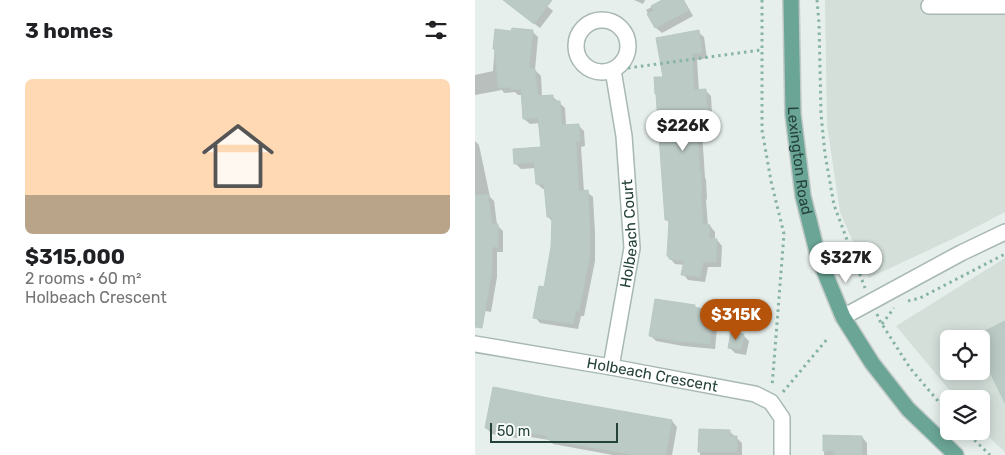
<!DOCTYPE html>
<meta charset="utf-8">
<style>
body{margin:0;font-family:Rubik,sans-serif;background:#f6f6f6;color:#202124;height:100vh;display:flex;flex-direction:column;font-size:19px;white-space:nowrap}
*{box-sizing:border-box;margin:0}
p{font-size:16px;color:#757577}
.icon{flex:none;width:28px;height:28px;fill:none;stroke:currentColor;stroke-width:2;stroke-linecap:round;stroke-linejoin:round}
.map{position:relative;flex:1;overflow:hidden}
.side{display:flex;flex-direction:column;background:#fff;width:475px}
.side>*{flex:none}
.tools{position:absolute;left:465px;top:330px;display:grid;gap:10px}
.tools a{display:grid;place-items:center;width:50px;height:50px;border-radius:8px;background:#fff;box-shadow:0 2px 12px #0003;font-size:25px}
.scale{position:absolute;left:15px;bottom:12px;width:128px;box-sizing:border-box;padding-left:5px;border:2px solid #24423a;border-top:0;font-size:14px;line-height:18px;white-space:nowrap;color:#24423a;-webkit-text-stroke:4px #f7fbf9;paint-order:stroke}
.price{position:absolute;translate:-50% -42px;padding:0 11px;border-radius:18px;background:#fff;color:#222;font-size:16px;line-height:32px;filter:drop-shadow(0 1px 2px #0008)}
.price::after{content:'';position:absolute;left:50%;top:30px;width:15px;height:11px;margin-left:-8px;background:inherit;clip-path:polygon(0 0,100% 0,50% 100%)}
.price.selected{background:#b45309;color:#fff}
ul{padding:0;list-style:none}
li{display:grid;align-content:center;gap:10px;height:265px;padding:0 25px}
li span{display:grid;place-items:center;height:155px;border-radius:8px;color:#555}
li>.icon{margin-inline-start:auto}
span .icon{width:90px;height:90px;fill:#fffc;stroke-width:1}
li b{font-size:21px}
h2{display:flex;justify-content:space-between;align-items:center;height:60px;padding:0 25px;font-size:21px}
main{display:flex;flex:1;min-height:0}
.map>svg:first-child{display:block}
.built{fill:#d4dfda;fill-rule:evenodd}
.shadow{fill:#0003}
.building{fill:#bbcac4;stroke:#b8c9c2}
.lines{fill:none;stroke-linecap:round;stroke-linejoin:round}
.minor-casing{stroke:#a8b8b2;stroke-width:18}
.major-casing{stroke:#c2cac8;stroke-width:18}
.path{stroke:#86b3a5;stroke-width:3;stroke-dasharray:2.5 4;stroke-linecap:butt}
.minor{stroke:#fff;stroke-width:15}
.major{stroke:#6aa596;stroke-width:15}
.labels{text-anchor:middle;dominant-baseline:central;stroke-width:4.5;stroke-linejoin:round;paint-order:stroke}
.street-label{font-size:15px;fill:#24423a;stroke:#f7fbf9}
</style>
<main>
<section class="side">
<h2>3 homes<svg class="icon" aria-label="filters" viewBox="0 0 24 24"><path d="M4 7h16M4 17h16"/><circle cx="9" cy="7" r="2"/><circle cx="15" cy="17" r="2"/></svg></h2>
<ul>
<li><span style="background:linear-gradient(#ffd9b3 75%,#b9a48a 0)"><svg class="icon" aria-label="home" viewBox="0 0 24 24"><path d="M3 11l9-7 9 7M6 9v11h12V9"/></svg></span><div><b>$315,000</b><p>2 rooms · 60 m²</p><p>Holbeach Crescent</p></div></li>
</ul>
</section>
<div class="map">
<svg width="530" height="455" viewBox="0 0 530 455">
<rect width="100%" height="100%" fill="#e6efeb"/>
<g class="built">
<path d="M350,0H530V212L488,234L394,278L365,212L352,125Z"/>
<path d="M530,258V452L517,440L506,427V399H482L421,326ZM474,339H506V371H474Z"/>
</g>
<g class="shadow">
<path d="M31,0H65L78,11L65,28L36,6Z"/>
<path d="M159,0H170L168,4Z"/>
<path d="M190,0H209L218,16L187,33L181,28L171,10Z"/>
<path d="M21,31L37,32L57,31L63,37L60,70L66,76L67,97L77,96L90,108L91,126L103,125L109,131L110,146L106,147L109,192H112L118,197L120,233V261L109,316H106L103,329L65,323L60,317L70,288L77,247L78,222L73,217L71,189H68L62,184L61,168L46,169L40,163L67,148L65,123L55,124L49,119L47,95H43L40,92L29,93L27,90L0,95V75L18,71Z"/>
<path d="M223,32L229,37L232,58L222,60L224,91H231L236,96L238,130L227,131L230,178L231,179L232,199L231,200L233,226H235L240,232V240H242L247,246L246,267H233L230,282L213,280L208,274L210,265L200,264L193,256L195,224L191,219L189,78Z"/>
<path d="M0,141L4,145L15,197L19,201L22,225L28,231V252H22V277L16,312L0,309Z"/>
<path d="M222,309L237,312L243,318L240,349L208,346L181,341L175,335Z"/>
<path d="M530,323V400L506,339H500L499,338Z"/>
<path d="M268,335L274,341L271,355L260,353L255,348Z"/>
<path d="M197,421L202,427L197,455H138L78,444L74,440L43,435L42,438L17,434L11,428Z"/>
<path d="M226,430L254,431L267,443V455H225Z"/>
<path d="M350,437H387L392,443V455H349Z"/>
</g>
<g class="building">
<path d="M28,0H77L59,24Z"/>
<path d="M187,0H208L214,10L180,28L172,14L179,11L176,6Z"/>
<path d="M37,28L58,30L54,69H60L63,96L78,95V101H85L87,125L104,124L105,141L101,142L104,191L113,190L115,227V255L104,311H101L98,324L58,318L64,286L69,287L76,247L77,217H72L69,184H61L59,162L39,164L38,149L66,147L63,118L48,119L46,89L36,90V87L23,88L20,49H18L20,29L36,31Z"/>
<path d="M224,30L227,53L217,54L219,90L231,89L233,125H222L225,172H226L227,193L226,194L228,224L235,225L234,238L242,239L241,262H228L225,277L206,275L209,261L194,259V257L192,256L194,220H190L181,94H180L179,77H188L181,38Z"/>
<path d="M13,194L17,224H23V247H17V271L7,328L0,327V196Z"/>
<path d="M180,299L220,305V307L237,311L235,344L201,341L174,336Z"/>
<path d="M530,321V403L506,354V333Z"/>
<path d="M256,332L269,334L266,350L253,348Z"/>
<path d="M18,387L79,399L197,420L191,455H159L71,439L72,436L37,430V433L10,428Z"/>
<path d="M224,429L255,430V436H262V452H223Z"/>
<path d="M348,435L387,436V455H359V451H348Z"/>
</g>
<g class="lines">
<defs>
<g id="minor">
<path d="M454,6H530"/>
<circle cx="127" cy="46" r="26"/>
<path d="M368,317L486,253L530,232"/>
<path id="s1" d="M0,344L136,367L280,394L296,402L307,418V455"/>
<path id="s2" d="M136,367L157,248L149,136L138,70"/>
</g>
<g id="major">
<path id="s3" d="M316,0L318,114L328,196L343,256L368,317L397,363L433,409L481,455"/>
</g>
</defs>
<use href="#minor" class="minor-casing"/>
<use href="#major" class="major-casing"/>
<g class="path">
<path d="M287,0V130L296,181L309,234L297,387"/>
<path d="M342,0L344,23L346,114L350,154L359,205L390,288"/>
<path d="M153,68L286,50"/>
<path d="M433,301L445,298L530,254"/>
<path d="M402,314L405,321L435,368L474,414"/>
<path d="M407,324L419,308"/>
<path d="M308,392L353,338"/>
<path d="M490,431L515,455"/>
</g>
<use href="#minor" class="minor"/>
<use href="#major" class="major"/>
</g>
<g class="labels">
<g class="street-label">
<text stroke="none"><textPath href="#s3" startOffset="161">Lexington Road</textPath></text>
<text stroke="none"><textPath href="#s2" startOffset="135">Holbeach Court</textPath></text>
<text stroke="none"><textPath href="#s1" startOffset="180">Holbeach Crescent</textPath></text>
</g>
</g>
</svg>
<div class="tools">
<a><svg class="icon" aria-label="locate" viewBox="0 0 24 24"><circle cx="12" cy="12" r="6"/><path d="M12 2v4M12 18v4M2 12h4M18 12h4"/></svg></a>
<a><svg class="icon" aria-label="layers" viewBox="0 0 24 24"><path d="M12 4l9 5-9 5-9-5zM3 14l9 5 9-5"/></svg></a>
</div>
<div class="scale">50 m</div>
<b class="price" style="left:208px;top:152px">$226K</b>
<b class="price" style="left:371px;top:284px">$327K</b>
<b class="price selected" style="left:261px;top:341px">$315K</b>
</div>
</main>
